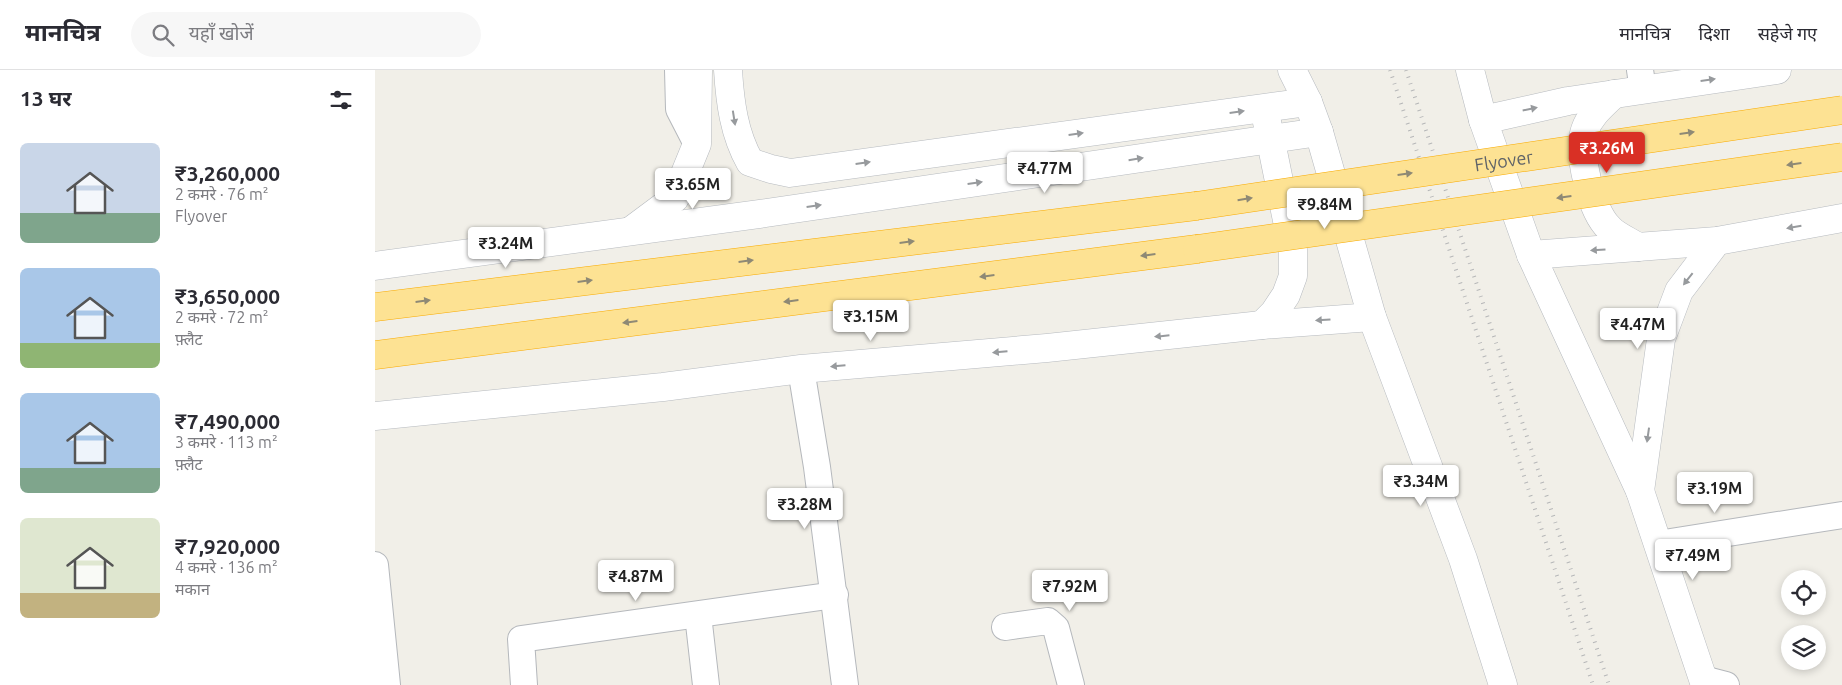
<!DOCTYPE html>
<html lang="hi">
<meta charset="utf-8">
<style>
body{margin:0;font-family:Ubuntu,"Noto Sans Devanagari",sans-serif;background:#f7f7f7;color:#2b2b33;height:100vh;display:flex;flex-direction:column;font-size:19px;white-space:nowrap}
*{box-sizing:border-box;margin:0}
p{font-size:16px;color:#7c7c81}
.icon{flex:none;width:28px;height:28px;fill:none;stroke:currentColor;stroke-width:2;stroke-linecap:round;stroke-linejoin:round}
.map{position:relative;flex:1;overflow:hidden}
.sheet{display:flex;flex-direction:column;background:#fff;width:375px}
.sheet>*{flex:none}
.tools{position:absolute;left:1406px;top:500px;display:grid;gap:10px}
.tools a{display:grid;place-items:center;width:45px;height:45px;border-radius:50%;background:#fff;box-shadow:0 2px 8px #0003;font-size:25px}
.price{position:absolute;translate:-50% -42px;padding:0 11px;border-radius:5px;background:#fff;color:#222;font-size:16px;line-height:32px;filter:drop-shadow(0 1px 2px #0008)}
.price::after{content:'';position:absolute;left:50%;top:30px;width:15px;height:11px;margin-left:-8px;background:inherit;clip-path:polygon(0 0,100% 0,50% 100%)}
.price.on{background:#d93025;color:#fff}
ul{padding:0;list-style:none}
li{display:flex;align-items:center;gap:15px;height:125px;padding:0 20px}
li span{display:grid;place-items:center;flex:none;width:140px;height:100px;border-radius:8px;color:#555}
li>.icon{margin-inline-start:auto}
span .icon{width:60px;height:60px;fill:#fffc;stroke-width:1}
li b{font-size:21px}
h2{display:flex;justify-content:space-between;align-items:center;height:60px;padding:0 20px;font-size:21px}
header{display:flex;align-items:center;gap:30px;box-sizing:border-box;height:70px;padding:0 25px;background:#fff;border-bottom:1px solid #e1e1e2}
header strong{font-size:24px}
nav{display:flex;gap:28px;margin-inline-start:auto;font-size:18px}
.search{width:350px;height:45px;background:#f7f7f7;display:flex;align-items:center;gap:12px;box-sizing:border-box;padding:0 18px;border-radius:28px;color:#7c7c81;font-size:19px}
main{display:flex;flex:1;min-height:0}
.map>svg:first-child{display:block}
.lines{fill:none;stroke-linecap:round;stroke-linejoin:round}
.street-casing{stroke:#b5b8bc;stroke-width:28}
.secondary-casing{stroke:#b6babf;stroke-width:29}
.highway-casing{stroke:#f9ab00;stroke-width:29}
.street{stroke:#fff;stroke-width:26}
.secondary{stroke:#fff;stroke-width:28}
.highway{stroke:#fde293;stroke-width:28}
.rail{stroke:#b6b7b8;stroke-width:4;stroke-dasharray:1 6;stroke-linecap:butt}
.highway-bridge-casing{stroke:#f9ab00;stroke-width:29;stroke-linecap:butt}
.highway-bridge{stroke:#fde293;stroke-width:28}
.oneway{fill:#979a9d}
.oneway2{fill:#8e8975}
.labels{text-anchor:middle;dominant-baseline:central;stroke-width:5;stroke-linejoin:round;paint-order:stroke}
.street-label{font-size:18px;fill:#5f6368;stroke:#fff}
</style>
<header>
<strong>मानचित्र</strong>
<div class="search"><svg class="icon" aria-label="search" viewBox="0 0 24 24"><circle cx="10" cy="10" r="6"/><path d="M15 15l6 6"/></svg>यहाँ खोजें</div>
<nav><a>मानचित्र</a><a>दिशा</a><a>सहेजे गए</a></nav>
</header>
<main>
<section class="sheet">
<h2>13 घर<svg class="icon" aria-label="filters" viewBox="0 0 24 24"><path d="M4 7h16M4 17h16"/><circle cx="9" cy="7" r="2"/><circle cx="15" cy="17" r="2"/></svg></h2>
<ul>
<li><span style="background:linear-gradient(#c9d6e8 70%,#7fa58c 0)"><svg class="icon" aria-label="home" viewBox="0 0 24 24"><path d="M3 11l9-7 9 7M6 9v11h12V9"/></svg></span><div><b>₹3,260,000</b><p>2 कमरे · 76 m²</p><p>Flyover</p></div></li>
<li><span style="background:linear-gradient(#a9c7e8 75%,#8fb573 0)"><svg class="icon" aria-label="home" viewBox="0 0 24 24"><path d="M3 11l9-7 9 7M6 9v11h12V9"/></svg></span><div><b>₹3,650,000</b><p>2 कमरे · 72 m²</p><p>फ़्लैट</p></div></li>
<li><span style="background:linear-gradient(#a9c7e8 75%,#7fa58c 0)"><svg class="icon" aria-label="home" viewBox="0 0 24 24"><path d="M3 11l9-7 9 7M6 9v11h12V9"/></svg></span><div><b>₹7,490,000</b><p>3 कमरे · 113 m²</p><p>फ़्लैट</p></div></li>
<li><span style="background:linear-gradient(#dfe7d0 75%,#c2b280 0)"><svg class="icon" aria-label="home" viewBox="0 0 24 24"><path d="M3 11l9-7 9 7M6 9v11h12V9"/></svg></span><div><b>₹7,920,000</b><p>4 कमरे · 136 m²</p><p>मकान</p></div></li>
</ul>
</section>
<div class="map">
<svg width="1467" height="615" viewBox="0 0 1467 615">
<rect width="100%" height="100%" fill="#f1efe8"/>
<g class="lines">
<defs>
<g id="street">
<path d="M303,0L304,39L322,74"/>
<path d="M1265,0L1268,20"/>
<path d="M426,299L442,397L470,615"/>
<path d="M1283,474L1467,445"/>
<path d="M0,495L12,615"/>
<path d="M323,545L331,615"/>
<path d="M630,557L673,551L681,558L696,615"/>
<path d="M1328,609L1351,615"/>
<path d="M149,615L146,569L460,525"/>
</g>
<g id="secondary">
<path d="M353,0C355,32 359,64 375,92L396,99L415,103L933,32"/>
<path d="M917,0L933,32L944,62L997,247L1088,489L1128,615"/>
<path d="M1095,0L1108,50L1156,185L1265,421L1330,615"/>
<path d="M1239,24C1228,35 1215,45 1210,60C1202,83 1216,141 1234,158C1241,166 1254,171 1263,177"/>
<path d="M1108,50L1193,31L1402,0"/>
<path d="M257,160L300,128L322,74L323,0"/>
<path d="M1156,185L1342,171L1467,148"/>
<path d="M0,196L391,143L944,62"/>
<path d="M887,255L899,243L911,225L918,206V180L892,52"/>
<path d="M0,346L288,317L426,299L672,278L887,255L997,247"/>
<path d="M1265,421L1286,269L1304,221L1342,171"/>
</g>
<g id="highway">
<path d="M0,237L821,136"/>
<path d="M0,285L822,179"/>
</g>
</defs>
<use href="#street" class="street-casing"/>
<use href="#secondary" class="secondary-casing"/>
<use href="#highway" class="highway-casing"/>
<use href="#street" class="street"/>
<use href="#secondary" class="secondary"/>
<use href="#highway" class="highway"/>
<g class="rail">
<path d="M1015,0L1218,615"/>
<path d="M1031,0L1234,615"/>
</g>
<defs>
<g id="highway-bridge">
<path id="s1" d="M821,136L1467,40"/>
<path d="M822,179L1467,87"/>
</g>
</defs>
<use href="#highway-bridge" class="highway-bridge-casing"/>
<use href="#highway-bridge" class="highway-bridge"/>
</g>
<defs><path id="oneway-solid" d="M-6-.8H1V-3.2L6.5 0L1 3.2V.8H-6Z" transform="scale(1.25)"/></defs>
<g class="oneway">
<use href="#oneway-solid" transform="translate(1333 10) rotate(-8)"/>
<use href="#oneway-solid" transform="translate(1155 39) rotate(-12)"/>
<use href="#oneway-solid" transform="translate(862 42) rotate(-8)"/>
<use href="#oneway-solid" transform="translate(359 48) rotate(81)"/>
<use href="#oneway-solid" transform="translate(701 64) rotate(-8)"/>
<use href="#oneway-solid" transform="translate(761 89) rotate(-9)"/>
<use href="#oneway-solid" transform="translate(488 93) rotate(-8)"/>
<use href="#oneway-solid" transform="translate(600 113) rotate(-8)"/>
<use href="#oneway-solid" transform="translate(439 136) rotate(-8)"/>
<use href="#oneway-solid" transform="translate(1419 157) rotate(170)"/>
<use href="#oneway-solid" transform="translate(1223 180) rotate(176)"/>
<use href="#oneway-solid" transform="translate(1313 209) rotate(128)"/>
<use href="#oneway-solid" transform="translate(948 250) rotate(176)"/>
<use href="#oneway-solid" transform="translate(787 266) rotate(174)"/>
<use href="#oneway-solid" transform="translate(625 282) rotate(175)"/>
<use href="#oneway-solid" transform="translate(463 296) rotate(175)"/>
<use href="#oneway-solid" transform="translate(1273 365) rotate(98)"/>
</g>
<g class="oneway2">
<use href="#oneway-solid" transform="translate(1312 63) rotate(-8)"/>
<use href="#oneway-solid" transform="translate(1419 94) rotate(172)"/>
<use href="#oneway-solid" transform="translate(1030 104) rotate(-8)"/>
<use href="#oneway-solid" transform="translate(1189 127) rotate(172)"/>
<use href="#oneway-solid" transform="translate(870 129) rotate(-9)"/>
<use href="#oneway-solid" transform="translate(532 172) rotate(-7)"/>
<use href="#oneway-solid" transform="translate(773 185) rotate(173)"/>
<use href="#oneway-solid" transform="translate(371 191) rotate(-7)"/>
<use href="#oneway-solid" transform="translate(612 206) rotate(173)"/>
<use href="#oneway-solid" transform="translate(210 211) rotate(-7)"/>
<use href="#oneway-solid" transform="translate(48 231) rotate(-7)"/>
<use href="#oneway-solid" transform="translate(416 231) rotate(173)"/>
<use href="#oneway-solid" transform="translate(255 252) rotate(173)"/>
</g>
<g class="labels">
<g class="street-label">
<text stroke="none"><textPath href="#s1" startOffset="311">Flyover</textPath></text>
</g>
</g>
</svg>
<div class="tools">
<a><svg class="icon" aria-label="locate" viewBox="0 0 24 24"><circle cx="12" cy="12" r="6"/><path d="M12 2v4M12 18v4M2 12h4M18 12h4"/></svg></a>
<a><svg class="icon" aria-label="layers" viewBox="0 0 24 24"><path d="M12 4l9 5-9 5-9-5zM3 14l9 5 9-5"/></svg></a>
</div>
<b class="price on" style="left:1232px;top:104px">₹3.26M</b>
<b class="price" style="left:670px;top:124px">₹4.77M</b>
<b class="price" style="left:318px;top:140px">₹3.65M</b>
<b class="price" style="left:950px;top:160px">₹9.84M</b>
<b class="price" style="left:131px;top:199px">₹3.24M</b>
<b class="price" style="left:496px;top:272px">₹3.15M</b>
<b class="price" style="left:1263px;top:280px">₹4.47M</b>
<b class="price" style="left:1046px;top:437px">₹3.34M</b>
<b class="price" style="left:1340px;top:444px">₹3.19M</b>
<b class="price" style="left:430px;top:460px">₹3.28M</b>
<b class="price" style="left:1318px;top:511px">₹7.49M</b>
<b class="price" style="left:261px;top:532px">₹4.87M</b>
<b class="price" style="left:695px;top:542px">₹7.92M</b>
</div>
</main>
